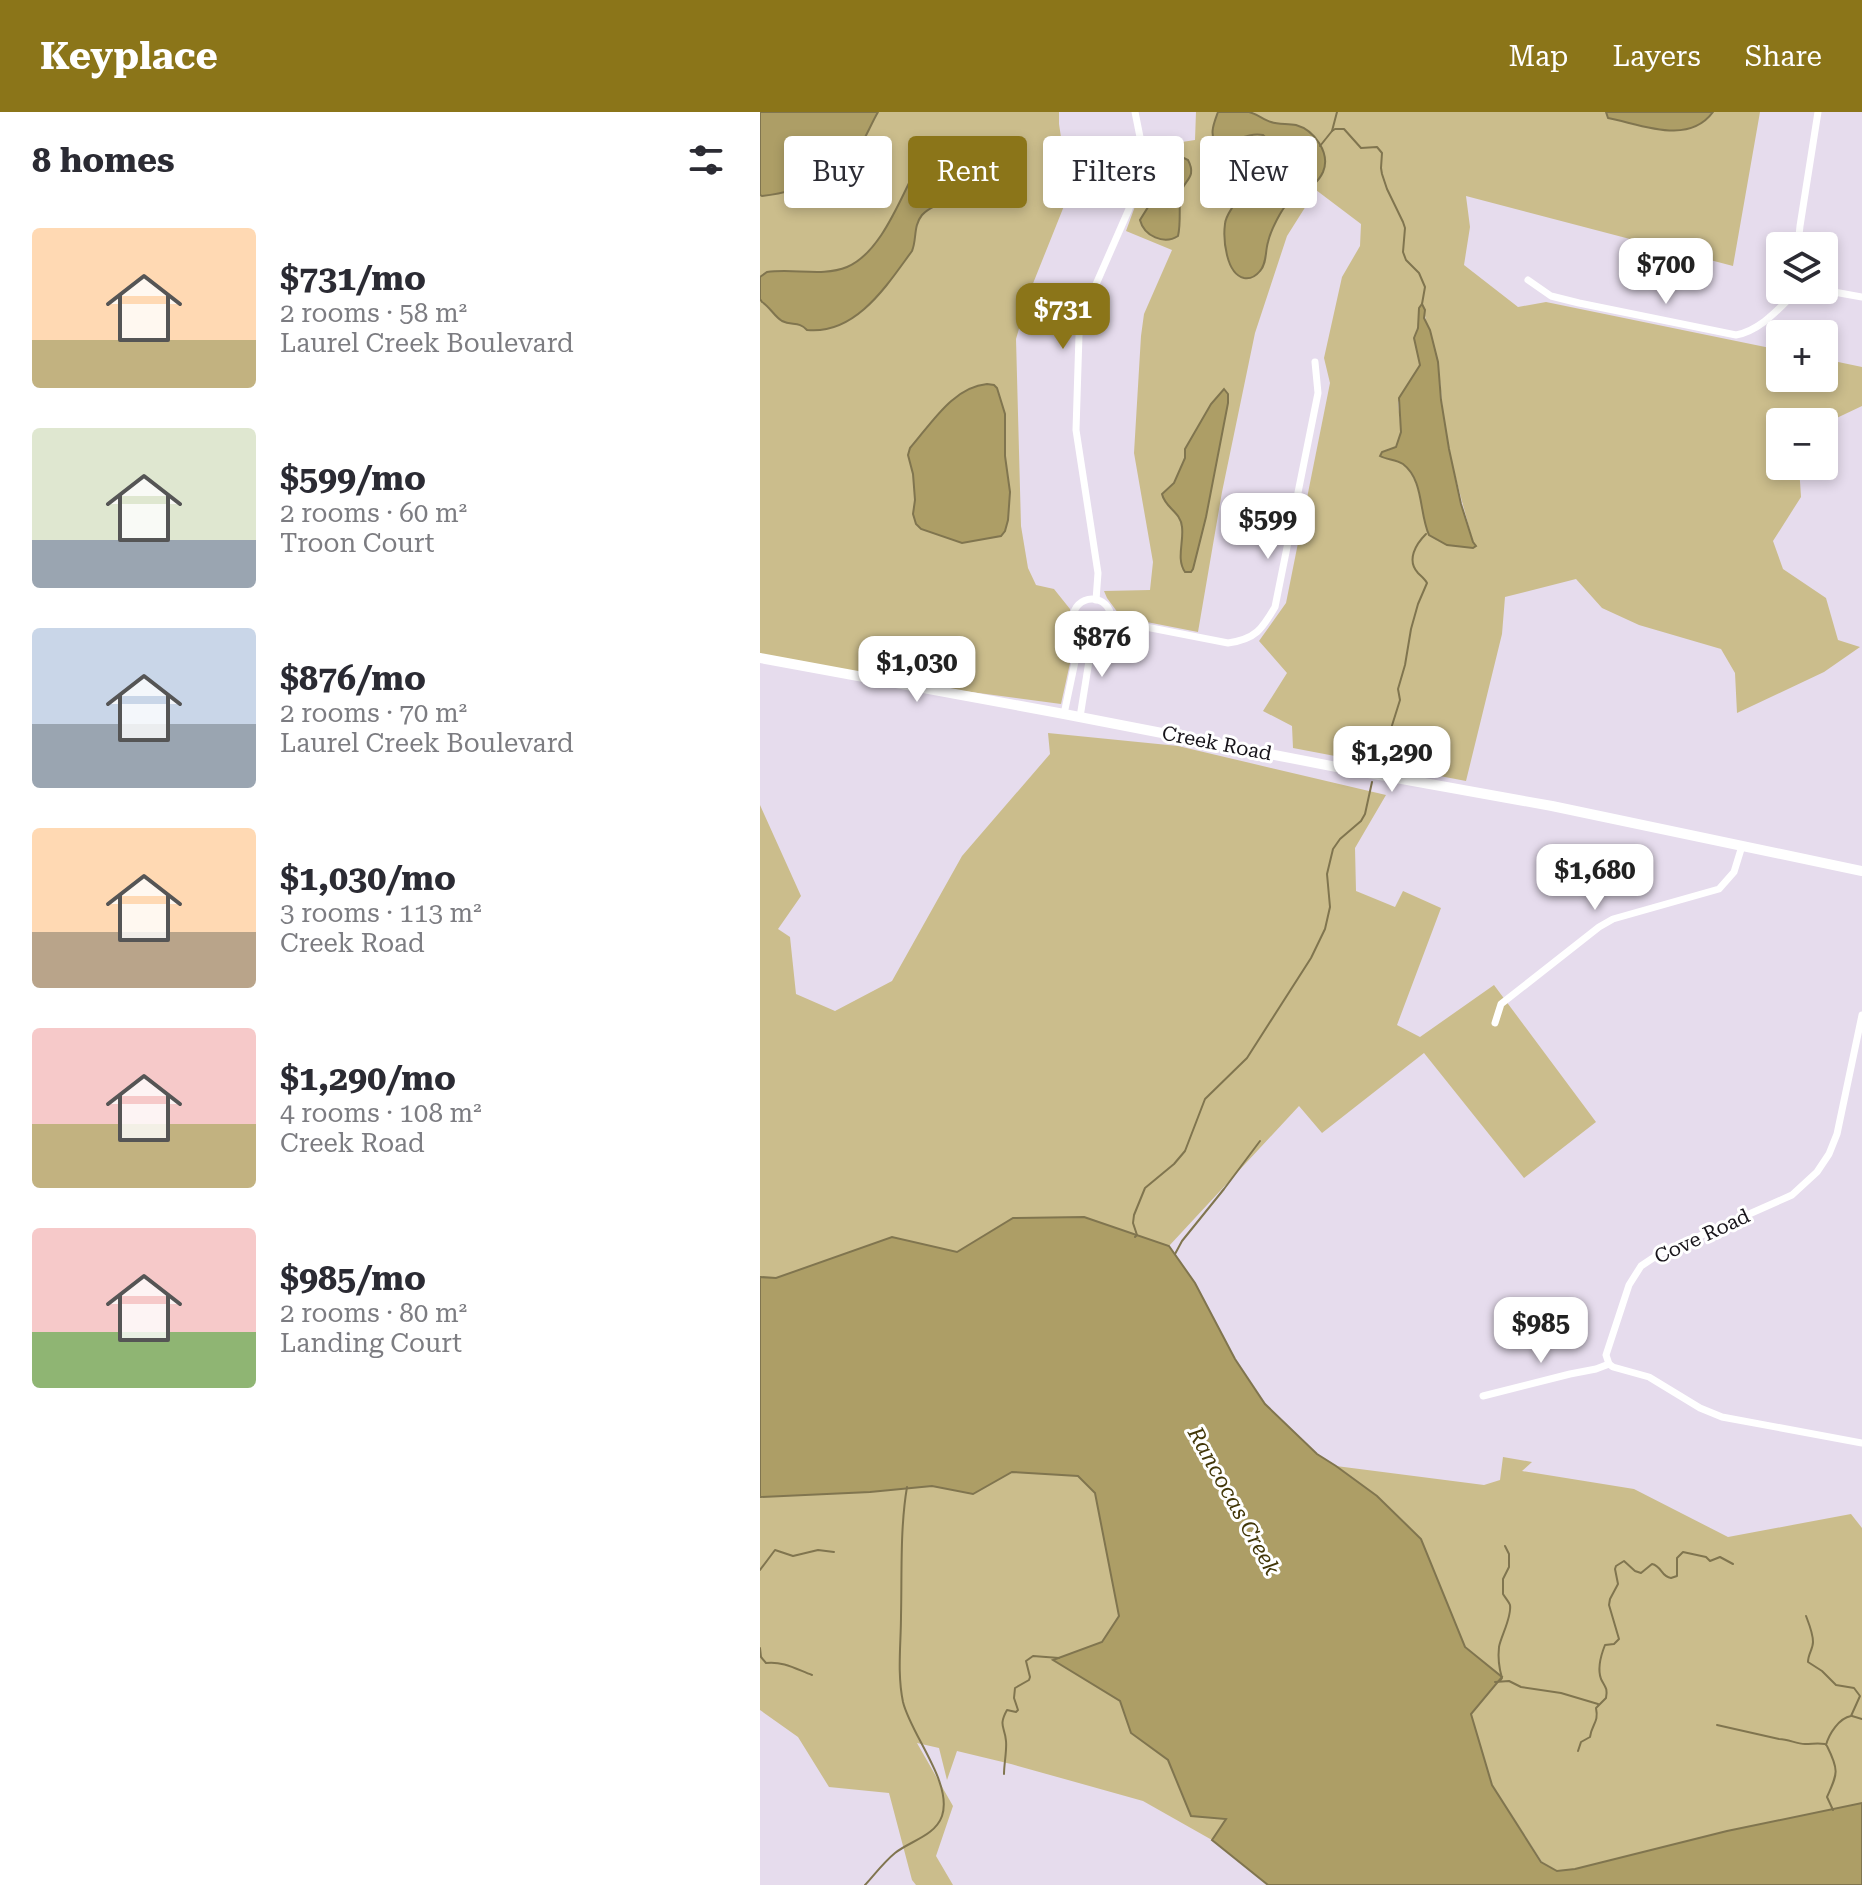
<!DOCTYPE html>
<meta charset="utf-8">
<style>
body{margin:0;font-family:"Roboto Serif",serif;background:#f7f7f7;color:#2b2b33;height:100vh;display:flex;flex-direction:column;font-size:30px;white-space:nowrap}
*{box-sizing:border-box;margin:0}
p{font-size:26px;color:#7c7c81}
.icon{flex:none;width:44px;height:44px;fill:none;stroke:currentColor;stroke-width:2;stroke-linecap:round;stroke-linejoin:round}
.map{position:relative;flex:1;overflow:hidden}
.panel{display:flex;flex-direction:column;background:#fff;width:760px}
.panel>*{flex:none}
.top-card{position:absolute;left:24px;top:24px;width:760px;height:72px;display:flex;gap:16px}
.tools{position:absolute;left:1006px;top:120px;display:grid;gap:16px}
.tools a{display:grid;place-items:center;width:72px;height:72px;border-radius:8px;background:#fff;box-shadow:0 4px 12px #0003;font-size:40px}
.price{position:absolute;translate:-50% -68px;padding:0 18px;border-radius:16px;background:#fff;color:#222;font-size:26px;line-height:52px;filter:drop-shadow(0 2px 4px #0008)}
.price::after{content:'';position:absolute;left:50%;top:48px;width:24px;height:18px;margin-left:-12px;background:inherit;clip-path:polygon(0 0,100% 0,50% 100%)}
.price.selected{background:#8b7519;color:#fff}
ul{padding:0;list-style:none}
li{display:flex;align-items:center;gap:24px;height:200px;padding:0 32px}
li span{display:grid;place-items:center;flex:none;width:224px;height:160px;border-radius:8px;color:#555}
li>.icon{margin-inline-start:auto}
span .icon{width:96px;height:96px;fill:#fffc;stroke-width:1}
li b{font-size:34px}
h2{display:flex;justify-content:space-between;align-items:center;height:96px;padding:0 32px;font-size:34px}
.pill{padding:0 28px;border-radius:8px;background:#fff;box-shadow:0 4px 12px #0003;font-size:28px;line-height:72px}
.pill.selected{background:#8b7519;color:#fff}
header{display:flex;align-items:center;gap:48px;box-sizing:border-box;height:112px;padding:0 40px;background:#8b7519;color:#fff}
header strong{font-size:38px}
nav{display:flex;gap:44px;margin-inline-start:auto;font-size:28px}
main{display:flex;flex:1;min-height:0}
.map>svg:first-child{display:block}
.green{fill:#cbbd8c;fill-rule:evenodd}
.water{fill:#ad9e66;stroke:#80754f;stroke-width:2}
.lines{fill:none;stroke-linecap:round;stroke-linejoin:round}
.stream{stroke:#80754f;stroke-width:2}
.street{stroke:#fff;stroke-width:7}
.secondary{stroke:#fff;stroke-width:10}
.labels{text-anchor:middle;dominant-baseline:central;stroke-width:6;stroke-linejoin:round;paint-order:stroke}
.street-label{font-size:20px;fill:#17141a;stroke:#fff}
.water-label{font-size:22px;font-style:italic;fill:#423708;stroke:#fff}
</style>
<header>
<strong>Keyplace</strong>
<nav><a>Map</a><a>Layers</a><a>Share</a></nav>
</header>
<main>
<section class="panel">
<h2>8 homes<svg class="icon" aria-label="filters" viewBox="0 0 24 24"><path d="M4 7h16M4 17h16"/><circle cx="9" cy="7" r="2"/><circle cx="15" cy="17" r="2"/></svg></h2>
<ul>
<li><span style="background:linear-gradient(#ffd9b3 70%,#c2b280 0)"><svg class="icon" aria-label="home" viewBox="0 0 24 24"><path d="M3 11l9-7 9 7M6 9v11h12V9"/></svg></span><div><b>$731/mo</b><p>2 rooms · 58 m²</p><p>Laurel Creek Boulevard</p></div></li>
<li><span style="background:linear-gradient(#dfe7d0 70%,#9aa5b1 0)"><svg class="icon" aria-label="home" viewBox="0 0 24 24"><path d="M3 11l9-7 9 7M6 9v11h12V9"/></svg></span><div><b>$599/mo</b><p>2 rooms · 60 m²</p><p>Troon Court</p></div></li>
<li><span style="background:linear-gradient(#c9d6e8 60%,#9aa5b1 0)"><svg class="icon" aria-label="home" viewBox="0 0 24 24"><path d="M3 11l9-7 9 7M6 9v11h12V9"/></svg></span><div><b>$876/mo</b><p>2 rooms · 70 m²</p><p>Laurel Creek Boulevard</p></div></li>
<li><span style="background:linear-gradient(#ffd9b3 65%,#b9a48a 0)"><svg class="icon" aria-label="home" viewBox="0 0 24 24"><path d="M3 11l9-7 9 7M6 9v11h12V9"/></svg></span><div><b>$1,030/mo</b><p>3 rooms · 113 m²</p><p>Creek Road</p></div></li>
<li><span style="background:linear-gradient(#f6c9c9 60%,#c2b280 0)"><svg class="icon" aria-label="home" viewBox="0 0 24 24"><path d="M3 11l9-7 9 7M6 9v11h12V9"/></svg></span><div><b>$1,290/mo</b><p>4 rooms · 108 m²</p><p>Creek Road</p></div></li>
<li><span style="background:linear-gradient(#f6c9c9 65%,#8fb573 0)"><svg class="icon" aria-label="home" viewBox="0 0 24 24"><path d="M3 11l9-7 9 7M6 9v11h12V9"/></svg></span><div><b>$985/mo</b><p>2 rooms · 80 m²</p><p>Landing Court</p></div></li>
</ul>
</section>
<div class="map">
<svg width="1102" height="1773" viewBox="0 0 1102 1773">
<rect width="100%" height="100%" fill="#e6dced"/>
<g class="green">
<path d="M0,0H299V12L304,45L312,74L270,179L256,227L261,414L268,456L276,473L294,477L310,497V507L316,524L301,592L121,568L0,544Z"/>
<path d="M436,0H1000L973,154L706,84L710,115L704,153L758,195L786,190L1020,238V266H1064V247L1102,255V294L1064,312V310H1020V354H1039L1041,385L1013,429L1023,457L1066,486L1078,528L1100,535L1064,560L977,601L975,561L961,537L879,513L842,496L816,467L745,485L742,522L706,669L533,636L532,614L503,599L527,561L499,529L526,491L570,271L564,246L582,165L600,134L601,112L556,78L527,124L495,221L462,380L438,520L361,505L347,486L344,479L390,478L393,450L374,341L381,224L384,202L412,138L366,119L385,67L389,35L435,28ZM664,195C665,215 675,234 678,254C682,279 682,303 687,328C694,362 704,396 713,430L716,434L713,436L687,433L669,423C661,404 661,360 640,350C634,347 627,347 621,345L620,342L636,335L641,320L638,290L660,253L654,226Z"/>
<path d="M288,621L418,634L626,683L595,736L596,779L635,795L643,779L681,796L637,913L660,925L734,873L836,1010L764,1066L664,941L562,1021L539,994L409,1134L324,1105L253,1106L197,1140L132,1125L16,1166L0,1165V693L41,784L18,817L30,825L36,882L75,899L132,869L202,744L290,642Z"/>
<path d="M743,1345L772,1350L762,1359L874,1377L968,1425L1091,1402L1102,1416V1691L967,1719L815,1757L797,1759L782,1750L732,1673L711,1601L741,1565L705,1535L661,1427L617,1384L576,1354L724,1373L740,1368Z"/>
<path d="M252,1360L318,1364L335,1381L359,1504L342,1530L294,1548L360,1589L371,1620L408,1648L431,1704L467,1707L452,1728L383,1689L251,1652L197,1639L187,1668L179,1636L157,1631L193,1694L176,1744L193,1773H156L152,1768L129,1681L69,1675L38,1625L0,1598V1385L110,1380L172,1374L213,1382Z"/>
</g>
<g class="water">
<path d="M0,0H118C107,19 99,45 80,58C72,63 64,61 56,66C41,77 21,82 2,84L0,83Z"/>
<path d="M458,0C468,0 480,0 489,0C497,2 504,8 511,10C519,13 528,11 536,13C554,18 571,41 563,60C554,80 529,83 520,102C515,111 510,121 508,130C505,140 507,151 500,159C496,164 490,167 484,166C466,162 463,127 465,112C466,101 475,95 477,85L500,74L514,59L517,53L518,47L513,33L503,23C487,20 474,31 458,33C448,24 454,11 458,0Z"/>
<path d="M846,0H953C928,34 880,12 848,6Z"/>
<path d="M190,30H198L208,36C218,60 204,77 184,89C176,94 168,96 162,103C153,114 157,127 152,139C127,173 96,223 47,218C39,209 32,214 22,209C14,204 10,195 2,190L0,187V165L7,160C33,156 63,165 87,155C118,142 137,95 151,67C154,60 152,61 155,55C162,43 178,36 190,30Z"/>
<path d="M408,45H422L428,48C438,67 422,68 420,84C419,98 421,111 418,124C404,133 384,124 380,108L393,87L401,53L403,49Z"/>
<path d="M662,192L665,198L664,206L670,218L678,250L681,288L689,337L701,392L713,430L716,434L713,436L687,433L669,423C659,401 664,368 643,352C636,347 627,348 620,344L622,340L636,335L641,320L639,286L660,253L654,226L658,216L659,196Z"/>
<path d="M227,272L234,273L237,276L245,302V344L250,380L248,408L245,419L241,424L202,431L161,417L156,412L153,402L155,388L153,362L148,343L150,336C171,312 193,275 227,272Z"/>
<path d="M464,277L468,282V291L446,405L433,457L431,460H425C416,447 424,430 422,415C421,400 405,396 402,382L414,371L425,346V337L451,292Z"/>
<path d="M324,1105L409,1134L435,1171L475,1247L505,1292L557,1342L576,1354L617,1384L661,1427L705,1535L742,1565L711,1602L732,1673L781,1750L797,1759L815,1757L967,1719L1102,1691V1773H508L452,1728L466,1707L431,1704L408,1648L371,1621L360,1589L293,1548L342,1530L359,1504L335,1381L318,1364L252,1360L213,1382L172,1374L110,1380L0,1385V1165L16,1166L132,1125L197,1140L253,1106Z"/>
</g>
<g class="lines">
<g class="stream">
<path d="M572,19L575,17H584L601,36L617,35L622,41L621,56L622,62L627,77L643,110L645,116L643,140L646,148L659,161L665,175L662,192"/>
<path d="M560,34L572,19L577,0"/>
<path d="M616,656L629,623L640,588L638,577L645,553L651,517L658,492L667,471C665,467 661,464 658,461C646,448 656,432 666,422"/>
<path d="M375,1125L377,1123L373,1111L374,1103L385,1076L414,1052L425,1039L445,987L487,946L551,846L565,817L570,795L567,762L573,737L580,727L601,709L605,702L612,670"/>
<path d="M415,1142L422,1129L464,1077L500,1029"/>
<path d="M0,1458L15,1438L33,1444L58,1438L74,1440"/>
<path d="M1046,1504C1049,1512 1053,1521 1053,1530C1053,1537 1048,1542 1048,1550L1062,1559L1076,1573L1094,1576L1100,1584L1091,1604C1079,1606 1069,1622 1066,1633"/>
<path d="M0,1536L1,1545L6,1551C23,1549 36,1557 52,1563"/>
<path d="M740,1569L742,1566C739,1556 738,1544 739,1535C741,1524 752,1505 750,1493C749,1490 744,1484 743,1482V1467L749,1455V1442L745,1434"/>
<path d="M735,1570L749,1569L761,1575L801,1581L838,1592"/>
<path d="M1092,1604L1102,1607"/>
<path d="M957,1613L1019,1627C1029,1627 1036,1632 1045,1632C1053,1632 1057,1631 1065,1632"/>
<path d="M1067,1634C1079,1658 1078,1661 1067,1685L1073,1698"/>
<path d="M818,1639L821,1630L830,1625C832,1611 839,1611 836,1596L846,1586C848,1576 845,1575 841,1567C837,1556 841,1543 845,1533L854,1532L859,1527L849,1493L850,1487L858,1472L855,1457L856,1454L864,1449L875,1459L881,1461L892,1452C902,1454 901,1465 911,1466L917,1464V1446L923,1440L946,1445L950,1449L960,1445L973,1452"/>
<path d="M244,1662C244,1652 247,1638 246,1629C245,1615 238,1614 247,1598L256,1600L258,1598L254,1586L255,1576L269,1568L270,1565L266,1549L273,1544L299,1546"/>
<path d="M105,1773C115,1762 124,1750 135,1741C150,1729 175,1724 182,1704C193,1671 151,1623 143,1590C137,1561 141,1532 141,1504C142,1462 140,1416 147,1375"/>
</g>
<g class="street">
<path d="M1038,134L1040,114L1058,0"/>
<path d="M768,168L791,184L819,191L976,223C1002,218 1020,195 1038,178"/>
<path d="M1064,175L1074,180L1102,185"/>
<circle cx="332" cy="506" r="19"/>
<path d="M336,488L338,461L316,318L319,223L330,186L369,97L382,58L381,30L375,0"/>
<path d="M350,508L468,531C496,527 502,517 515,495L558,281L555,250"/>
<path d="M304,602L321,521"/>
<path d="M320,605L333,524"/>
<path d="M1102,903L1077,1022L1069,1042L1057,1060L1032,1083L899,1142L881,1154L869,1173L846,1243L849,1252L853,1255L889,1265L940,1296L962,1305L1102,1331"/>
<path d="M735,911L741,892L839,815L853,807L959,777L974,760L982,734"/>
<path d="M723,1284L810,1262L836,1257L849,1252"/>
</g>
<path class="secondary" d="M0,546L304,602L592,658L792,694L1102,759"/>
</g>
<g class="labels">
<g class="street-label">
<text transform="translate(457 631) rotate(11)">Creek Road</text>
<text transform="translate(942 1124) rotate(-25)">Cove Road</text>
</g>
<g class="water-label">
<text transform="translate(474 1389) rotate(61)">Rancocas Creek</text>
</g>
</g>
</svg>
<div class="tools">
<a><svg class="icon" aria-label="layers" viewBox="0 0 24 24"><path d="M12 4l9 5-9 5-9-5zM3 14l9 5 9-5"/></svg></a>
<a>+</a>
<a>−</a>
</div>
<b class="price" style="left:906px;top:194px">$700</b>
<b class="price selected" style="left:303px;top:239px">$731</b>
<b class="price" style="left:508px;top:449px">$599</b>
<b class="price" style="left:342px;top:567px">$876</b>
<b class="price" style="left:157px;top:592px">$1,030</b>
<b class="price" style="left:632px;top:682px">$1,290</b>
<b class="price" style="left:835px;top:800px">$1,680</b>
<b class="price" style="left:781px;top:1253px">$985</b>
<div class="top-card">
<a class="pill">Buy</a>
<a class="pill selected">Rent</a>
<a class="pill">Filters</a>
<a class="pill">New</a>
</div>
</div>
</main>
